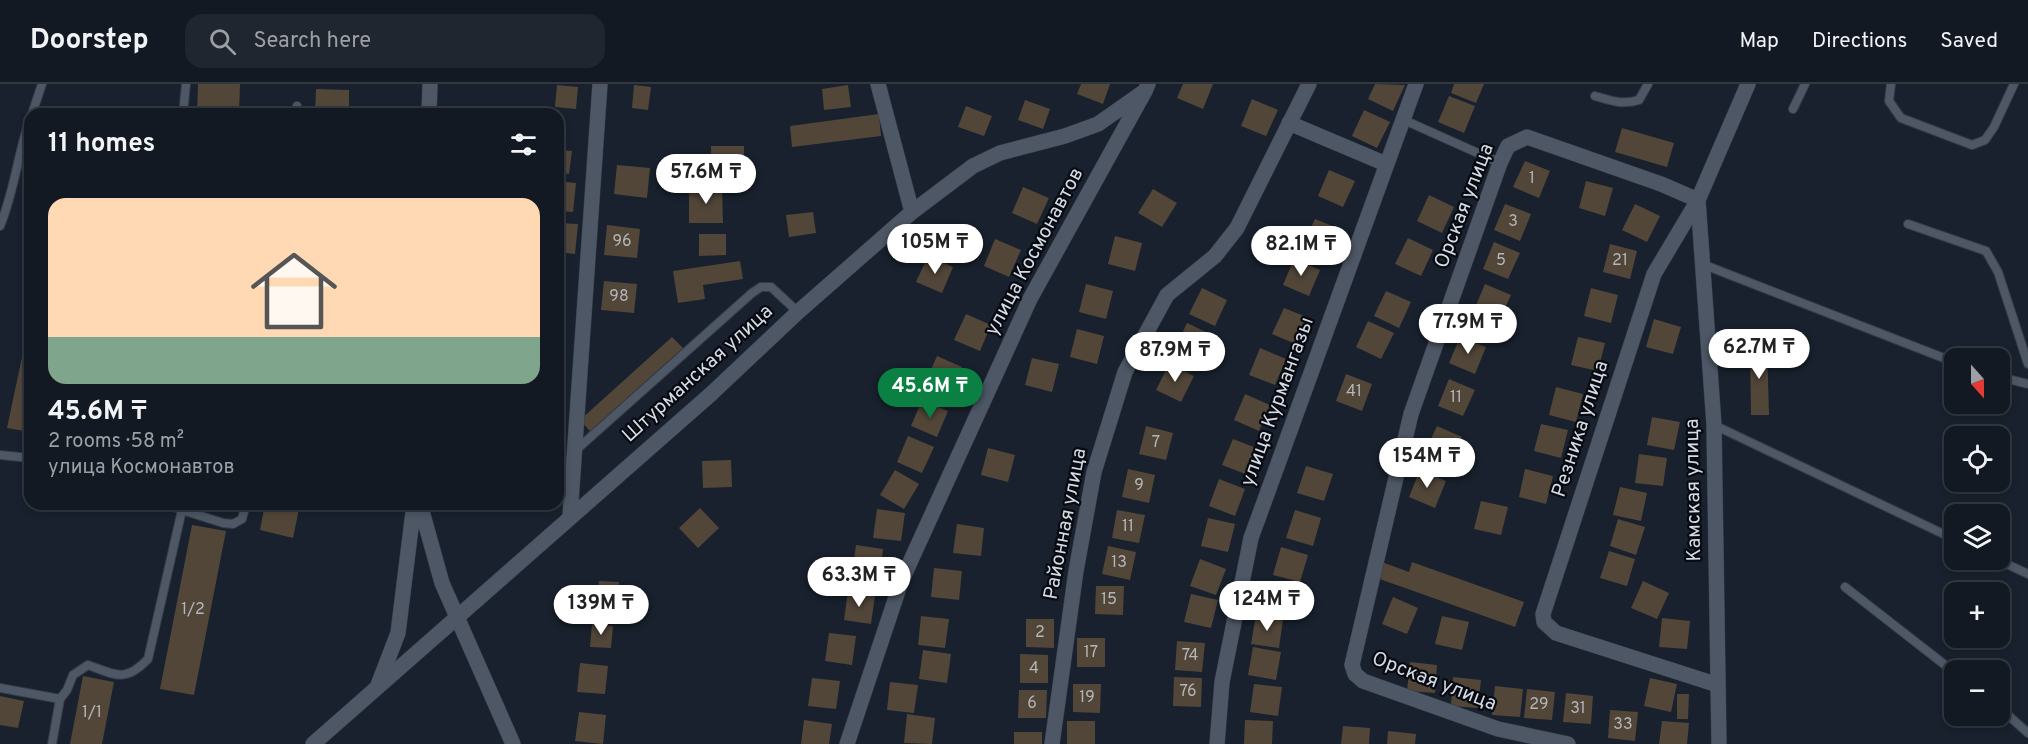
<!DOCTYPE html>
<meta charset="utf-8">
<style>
body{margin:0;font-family:Overpass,sans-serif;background:#1f262f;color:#f1f3f6;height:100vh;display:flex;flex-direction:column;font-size:22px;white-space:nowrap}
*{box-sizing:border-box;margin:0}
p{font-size:20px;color:#9ca0a5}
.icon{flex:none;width:33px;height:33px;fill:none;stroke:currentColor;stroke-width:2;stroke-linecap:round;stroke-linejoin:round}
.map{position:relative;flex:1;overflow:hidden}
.drawer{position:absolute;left:24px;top:24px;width:540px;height:402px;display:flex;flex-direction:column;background:#121922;border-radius:18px;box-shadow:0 3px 9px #0003,0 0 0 2px #313840}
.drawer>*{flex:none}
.needle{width:39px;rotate:159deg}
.fabs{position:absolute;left:1944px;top:264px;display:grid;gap:12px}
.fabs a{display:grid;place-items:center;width:66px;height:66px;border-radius:12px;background:#121922;box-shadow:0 3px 9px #0003,0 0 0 2px #313840;font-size:30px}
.price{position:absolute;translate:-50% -51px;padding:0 14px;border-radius:21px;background:#fff;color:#222;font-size:20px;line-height:39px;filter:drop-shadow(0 2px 3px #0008)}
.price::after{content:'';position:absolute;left:50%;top:36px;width:18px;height:14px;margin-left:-9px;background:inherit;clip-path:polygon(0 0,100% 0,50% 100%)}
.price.current{background:#0b8043;color:#fff}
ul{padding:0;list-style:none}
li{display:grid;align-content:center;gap:12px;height:318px;padding:0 24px}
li+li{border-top:2px solid #313840}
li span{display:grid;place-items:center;height:186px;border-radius:18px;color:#555}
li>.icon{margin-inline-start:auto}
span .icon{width:108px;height:108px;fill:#fffc;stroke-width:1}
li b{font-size:26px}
h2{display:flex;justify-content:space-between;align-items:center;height:72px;padding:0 24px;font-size:26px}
header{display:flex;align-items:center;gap:36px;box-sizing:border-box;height:84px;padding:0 30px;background:#121922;border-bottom:2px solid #313840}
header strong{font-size:28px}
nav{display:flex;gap:33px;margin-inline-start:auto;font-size:21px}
.search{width:420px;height:54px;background:#1f262f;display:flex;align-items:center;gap:15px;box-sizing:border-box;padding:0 21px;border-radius:18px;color:#9ca0a5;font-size:22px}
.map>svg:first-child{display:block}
.building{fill:#524639}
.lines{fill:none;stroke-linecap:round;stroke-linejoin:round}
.lane-casing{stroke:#363c47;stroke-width:10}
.street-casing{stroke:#363c47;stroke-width:16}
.secondary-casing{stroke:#363c47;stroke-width:16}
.lane{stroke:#4d5765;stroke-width:8}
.street{stroke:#4d5765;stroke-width:15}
.secondary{stroke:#4d5765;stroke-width:15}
.labels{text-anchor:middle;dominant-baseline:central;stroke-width:4.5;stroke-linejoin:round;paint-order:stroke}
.number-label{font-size:16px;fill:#b4b6b9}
.street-label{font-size:20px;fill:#d5dbe4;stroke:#070a10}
</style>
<header>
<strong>Doorstep</strong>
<div class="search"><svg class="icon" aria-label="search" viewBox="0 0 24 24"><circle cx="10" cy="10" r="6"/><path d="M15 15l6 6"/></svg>Search here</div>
<nav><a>Map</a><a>Directions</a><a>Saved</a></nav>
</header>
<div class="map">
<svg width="2028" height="660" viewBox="0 0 2028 660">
<rect width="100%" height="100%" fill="#18212d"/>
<g class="building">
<path d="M198,0H240L239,30H197Z"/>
<path d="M1081,0H1110L1103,20L1077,10Z"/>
<path d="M1183,0H1213L1203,25L1177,14Z"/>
<path d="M1375,0L1405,1L1393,27L1368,15Z"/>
<path d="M1454,0H1484L1476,19L1451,9Z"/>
<path d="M557,1L578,3L576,25L555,23Z"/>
<path d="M634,1L651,3L648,26L632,24Z"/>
<path d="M848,1L851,23L824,26L822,5Z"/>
<path d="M316,5L349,6V30H315Z"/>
<path d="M1449,12L1475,22L1464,49L1438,38Z"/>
<path d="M1252,15L1278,26L1266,52L1241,42Z"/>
<path d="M1025,16L1050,25L1043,45L1018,36Z"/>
<path d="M966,22L992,32L984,52L958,43Z"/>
<path d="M1364,26L1390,38L1377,64L1352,52Z"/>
<path d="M879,30L881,52L792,63L790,42Z"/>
<path d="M1622,44L1674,59L1667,83L1615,68Z"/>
<rect x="711" y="62" width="33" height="36"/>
<path d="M561,66L572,67L569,90L558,88V71Z"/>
<path d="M1525,77L1550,87L1539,114L1513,103Z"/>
<path d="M617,81L650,84L647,114L614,110Z"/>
<path d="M1329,86L1355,97L1343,123L1318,112Z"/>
<path d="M558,97L576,99L573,128L558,127Z"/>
<path d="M1586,97L1613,104L1605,132L1579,124Z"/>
<path d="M689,103H722L723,139H689Z"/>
<path d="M1023,103L1049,114L1037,140L1012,129Z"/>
<path d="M1153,105L1177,119L1162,143L1138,129Z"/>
<path d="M1429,111L1454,123L1442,149L1417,137Z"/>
<path d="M1505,120L1531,130L1520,157L1494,146Z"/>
<path d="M1635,120L1660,132L1647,158L1622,146Z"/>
<path d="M813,128L816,149L789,153L786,131Z"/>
<path d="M1315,135L1340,145L1329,172L1303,161Z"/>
<path d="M558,139L578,140L575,170L558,168Z"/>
<path d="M607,141L640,145L637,174L604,171Z"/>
<path d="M699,150H726V171L699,172Z"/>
<path d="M1115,152L1142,159L1135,187L1108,180Z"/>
<path d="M1408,154L1433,166L1421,192L1395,180Z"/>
<path d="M995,155L1021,166L1009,193L984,182Z"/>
<path d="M1494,158L1520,169L1508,195L1483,185Z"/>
<path d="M1610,160L1637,167L1630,195L1603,188Z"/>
<path d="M928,172L953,183L942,209L916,198Z"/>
<path d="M1294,175L1320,186L1309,212L1283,201Z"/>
<path d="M740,177L743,195L703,201L705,215L678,219L673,187Z"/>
<path d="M558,185L564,186L561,215L558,214Z"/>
<path d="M604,197L637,200L634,229L601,226Z"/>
<path d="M1086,200L1113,207L1106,235L1079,228Z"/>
<path d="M1485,200L1511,211L1499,237L1474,226Z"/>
<path d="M1202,204L1227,216L1215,242L1189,230Z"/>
<path d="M1591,204L1618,211L1611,239L1584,232Z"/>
<path d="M1386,207L1411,218L1399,244L1374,232Z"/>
<path d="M1284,224L1309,234L1298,261L1272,250Z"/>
<path d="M966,230L991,241L980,267L954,256Z"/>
<path d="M1654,235L1681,243L1673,270L1646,263Z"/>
<path d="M1368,237L1394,249L1381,275L1356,263Z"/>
<path d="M1187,239L1212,251L1200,277L1175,265Z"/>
<path d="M29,240H30V348L7,344Z"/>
<path d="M1077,245L1104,252L1097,280L1070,273Z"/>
<path d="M672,253L683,264L590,347L580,336Z"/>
<path d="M1460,253L1486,263L1475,290L1449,279Z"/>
<path d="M1578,253L1605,259L1598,287L1571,281Z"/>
<path d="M1750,260H1767L1769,331H1751Z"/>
<path d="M1260,264L1286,275L1275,301L1249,291Z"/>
<path d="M937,272L962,283L951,310L925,299Z"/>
<path d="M1032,274L1059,280L1052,308L1025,301Z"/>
<path d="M1169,280L1194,292L1181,318L1156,306Z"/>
<path d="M1346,290L1372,300L1362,327L1336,317Z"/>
<path d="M1449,295L1475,306L1463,332L1438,322Z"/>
<path d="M1556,303L1583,310L1576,338L1549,331Z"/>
<path d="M1245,310L1270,321L1259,347L1234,336Z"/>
<path d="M922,316L948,327L937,353L911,342Z"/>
<path d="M1652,333L1680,338L1674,366L1647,361Z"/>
<path d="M1541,340L1568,346L1561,374L1534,367Z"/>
<path d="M1146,342L1173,349L1166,376L1139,370Z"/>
<path d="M1437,342L1462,353L1451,379L1425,368Z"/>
<path d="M908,352L934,363L922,389L897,378Z"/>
<path d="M1233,355L1259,365L1248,391L1222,381Z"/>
<path d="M988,364L1015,371L1008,398L981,391Z"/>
<path d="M1639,370L1667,374L1663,402L1635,399Z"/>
<path d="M731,376L732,403L703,404L702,377Z"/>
<path d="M1306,382L1333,390L1324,417L1297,409Z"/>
<path d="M1128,385L1155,391L1149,419L1122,413Z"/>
<path d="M1525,385L1553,392L1546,420L1519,413Z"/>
<path d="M895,386L919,400L904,425L880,411Z"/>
<path d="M1420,386L1446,397L1435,424L1409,413Z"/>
<path d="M1219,395L1245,405L1235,432L1209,422Z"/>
<path d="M1620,403L1647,409L1641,437L1613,431Z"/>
<path d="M1481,417L1508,423L1501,451L1474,445Z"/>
<path d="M265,420H300L293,454L260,446Z"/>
<path d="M700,424L719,444L698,464L679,444Z"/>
<path d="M877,425L905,429L901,457L873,454Z"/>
<path d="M1117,426L1145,431L1139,459L1112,454Z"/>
<path d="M1295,426L1321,434L1313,462L1286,454Z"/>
<path d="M1208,434L1235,440L1228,468L1201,462Z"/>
<path d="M1618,435L1645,443L1636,471L1610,462Z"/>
<path d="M957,440L984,444L981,472L953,469Z"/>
<path d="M192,441L226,447L194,611L160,605Z"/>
<path d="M856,461L883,465L880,493L852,489Z"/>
<path d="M1108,462L1136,468L1130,496L1102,490Z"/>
<path d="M1281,463L1308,471L1300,498L1273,491Z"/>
<path d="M1609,467L1635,475L1627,502L1600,494Z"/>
<path d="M1200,475L1226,485L1216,511L1190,502Z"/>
<path d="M1379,477L1409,488L1412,478L1524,518L1515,543L1374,493Z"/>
<path d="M934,484L962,487L959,516L931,513Z"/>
<path d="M599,497L619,498L617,521L597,519Z"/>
<path d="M1643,497L1669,509L1657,535L1631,524Z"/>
<path d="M1263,500L1290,506L1284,534L1257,528Z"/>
<path d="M1096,502H1124L1123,531L1095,530Z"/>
<path d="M848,507L875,511L871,540L844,536Z"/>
<path d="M1191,510L1218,516L1211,544L1184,538Z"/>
<path d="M1393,513L1418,524L1407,550L1382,540Z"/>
<path d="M1256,531L1283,535L1279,564L1251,560Z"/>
<path d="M921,532L949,535L945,564L918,561Z"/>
<path d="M1442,532L1469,538L1462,566L1435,560Z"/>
<path d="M1662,534L1690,537L1687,565L1659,563Z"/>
<path d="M1026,535H1054V564L1026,563Z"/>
<path d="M592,540L613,542L611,564L590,563Z"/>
<path d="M829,549L856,552L852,581L825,577Z"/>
<rect x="1077" y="554" width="28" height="29"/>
<path d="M1177,557L1205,559L1202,588L1175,586Z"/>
<path d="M1253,563L1281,568L1276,596L1248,591Z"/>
<path d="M923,566L951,570L947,599L919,595Z"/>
<path d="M1020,570L1048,571V599H1020Z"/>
<path d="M1410,578L1437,581L1435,609L1407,607Z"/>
<path d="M580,579L608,582L605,610L577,608Z"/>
<path d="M83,592L114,598L102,660H70Z"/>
<path d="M1174,593L1202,594L1201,623L1173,622Z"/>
<path d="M1453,593L1481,596L1478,624L1451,622Z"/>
<path d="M812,594L840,597L836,625L808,622Z"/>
<path d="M1650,594L1677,600L1671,628L1644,622Z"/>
<path d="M890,598L918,601L914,629L887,626Z"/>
<path d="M1073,600H1101L1100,629L1073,628Z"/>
<path d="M1254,600L1282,603L1278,632L1250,628Z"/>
<path d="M1495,602L1523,605L1520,633L1492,631Z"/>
<path d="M1527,605L1555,608L1552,636L1524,634Z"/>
<path d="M1019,606H1047L1046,634H1018Z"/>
<path d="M1566,609L1593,612L1591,640L1563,638Z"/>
<path d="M1677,610H1689L1688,635H1677Z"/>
<path d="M0,612L24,617L18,644L0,641Z"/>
<path d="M1610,626L1638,628L1635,657L1608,654Z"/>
<path d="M579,628L606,631L603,660L575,657Z"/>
<path d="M907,630L935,634L932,660L904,659Z"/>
<path d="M804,636L832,640L829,660H801Z"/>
<path d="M1245,636L1273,637L1272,660H1244Z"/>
<rect x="1067" y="637" width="28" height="23"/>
<path d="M1662,637L1689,639L1687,660H1659Z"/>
<path d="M1343,642L1370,644L1369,660H1341Z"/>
<path d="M1388,647L1416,650L1415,660H1387Z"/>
<rect x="1014" y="648" width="28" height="12"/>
</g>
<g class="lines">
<defs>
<g id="lane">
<path d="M1891,0L1889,17L1901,34L1972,61L1985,56L1994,43L2014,0"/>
<path d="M1595,12C1612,17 1623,21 1639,16L1648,0"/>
<path d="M1793,25L1805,0"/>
<path d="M32,30L42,0"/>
<path d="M183,30L186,0"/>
<path d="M296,30L297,22"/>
<path d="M1404,36L1500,79"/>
<path d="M1908,140L1986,167L1998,188L2028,280"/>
<path d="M0,142C14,108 18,70 30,34"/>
<path d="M1702,180L1954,278"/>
<path d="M2000,293L2028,300"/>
<path d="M1714,341L1954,455"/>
<path d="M576,366L752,209L761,203H771L798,228"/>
<path d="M0,371L30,374"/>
<path d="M182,426L223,439L233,440L242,435L246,420"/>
<path d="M196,429L198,420"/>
<path d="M1998,476L2028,490"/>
<path d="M1845,503L1954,588"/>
<path d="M0,604L60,615L52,660"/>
<path d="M60,615L67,606L73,591L88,581C116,591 125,599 148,575L182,426L167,420"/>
<path d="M2000,624L2028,649"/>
</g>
<g id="street">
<path d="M878,0L912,128"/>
<path d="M1289,39L1386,80"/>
<path d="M1698,116L1714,341L1719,660"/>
<path d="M570,432L600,0"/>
<path d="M1718,601L1556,549L1544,538L1543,530L1654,190L1698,116L1748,0"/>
<path d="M847,660L901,498L1030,215L1145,7"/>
<path d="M1052,660L1076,487L1094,388L1125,288L1167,211L1215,172L1237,144L1309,0"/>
<path d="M1217,660L1222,598L1251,454L1416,0"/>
<path d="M1568,660L1498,645L1363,597L1355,590L1352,581L1411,330L1500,79L1508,62L1527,53L1661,100L1698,116"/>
</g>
<g id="secondary">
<path d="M429,30L430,0"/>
<path d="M420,420L442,499L513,660"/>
<path d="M378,601L398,549L414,420"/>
<path d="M313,660L711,310L798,228L912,128L973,82L1000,69L1065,52L1098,40L1145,7L1148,0"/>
</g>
</defs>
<use href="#lane" class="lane-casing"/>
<use href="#street" class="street-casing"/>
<use href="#secondary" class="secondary-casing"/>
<use href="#lane" class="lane"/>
<use href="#street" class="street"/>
<use href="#secondary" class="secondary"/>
</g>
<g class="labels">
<g class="number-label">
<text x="1532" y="95">1</text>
<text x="1513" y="138">3</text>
<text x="622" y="158">96</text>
<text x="1501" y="177">5</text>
<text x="1620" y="177">21</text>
<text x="619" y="213">98</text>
<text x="1354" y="308">41</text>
<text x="1456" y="314">11</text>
<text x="1156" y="359">7</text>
<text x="1139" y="402">9</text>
<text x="1128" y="443">11</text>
<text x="1119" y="479">13</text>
<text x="1109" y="516">15</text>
<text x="193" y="526">1/2</text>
<text x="1040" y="549">2</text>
<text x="1091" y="569">17</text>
<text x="1190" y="572">74</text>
<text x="1034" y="585">4</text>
<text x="1188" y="608">76</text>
<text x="1087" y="614">19</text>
<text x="1032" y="620">6</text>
<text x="1539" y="621">29</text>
<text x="1578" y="625">31</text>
<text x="92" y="629">1/1</text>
<text x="1623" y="641">33</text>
</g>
<g class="street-label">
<text transform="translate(1465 122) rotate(-69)">Орская улица</text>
<text transform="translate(1035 168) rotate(-62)">улица Космонавтов</text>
<text transform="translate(698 290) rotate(-42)">Штурманская улица</text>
<text transform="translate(1278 318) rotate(-70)">улица Курмангазы</text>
<text transform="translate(1581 345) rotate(-72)">Резника улица</text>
<text transform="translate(1694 406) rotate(-91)">Камская улица</text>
<text transform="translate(1066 440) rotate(-79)">Районная улица</text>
<text transform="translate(1434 598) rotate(21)">Орская улица</text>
</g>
</g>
</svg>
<div class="fabs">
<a><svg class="needle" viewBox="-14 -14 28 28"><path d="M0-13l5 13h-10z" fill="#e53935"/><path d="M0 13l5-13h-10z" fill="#9ca0a5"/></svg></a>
<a><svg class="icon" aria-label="locate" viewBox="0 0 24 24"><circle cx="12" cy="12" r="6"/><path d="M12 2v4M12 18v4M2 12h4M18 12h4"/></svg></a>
<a><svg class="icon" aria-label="layers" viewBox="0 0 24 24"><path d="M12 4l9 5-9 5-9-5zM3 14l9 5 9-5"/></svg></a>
<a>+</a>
<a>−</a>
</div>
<b class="price" style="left:706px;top:121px">57.6M ₸</b>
<b class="price" style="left:935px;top:191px">105M ₸</b>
<b class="price" style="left:1301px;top:193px">82.1M ₸</b>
<b class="price" style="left:1468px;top:271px">77.9M ₸</b>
<b class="price" style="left:1759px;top:296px">62.7M ₸</b>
<b class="price" style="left:1175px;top:299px">87.9M ₸</b>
<b class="price current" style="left:930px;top:335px">45.6M ₸</b>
<b class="price" style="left:1427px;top:405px">154M ₸</b>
<b class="price" style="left:859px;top:524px">63.3M ₸</b>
<b class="price" style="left:1267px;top:548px">124M ₸</b>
<b class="price" style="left:601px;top:552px">139M ₸</b>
<section class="drawer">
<h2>11 homes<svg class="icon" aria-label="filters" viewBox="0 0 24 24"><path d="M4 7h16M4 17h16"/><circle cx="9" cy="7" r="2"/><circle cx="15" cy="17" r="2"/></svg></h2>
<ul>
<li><span style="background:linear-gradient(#ffd9b3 75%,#7fa58c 0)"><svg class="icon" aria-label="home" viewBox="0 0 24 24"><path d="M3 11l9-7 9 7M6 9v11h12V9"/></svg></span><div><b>45.6M ₸</b><p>2 rooms · 58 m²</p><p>улица Космонавтов</p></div></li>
</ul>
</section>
</div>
